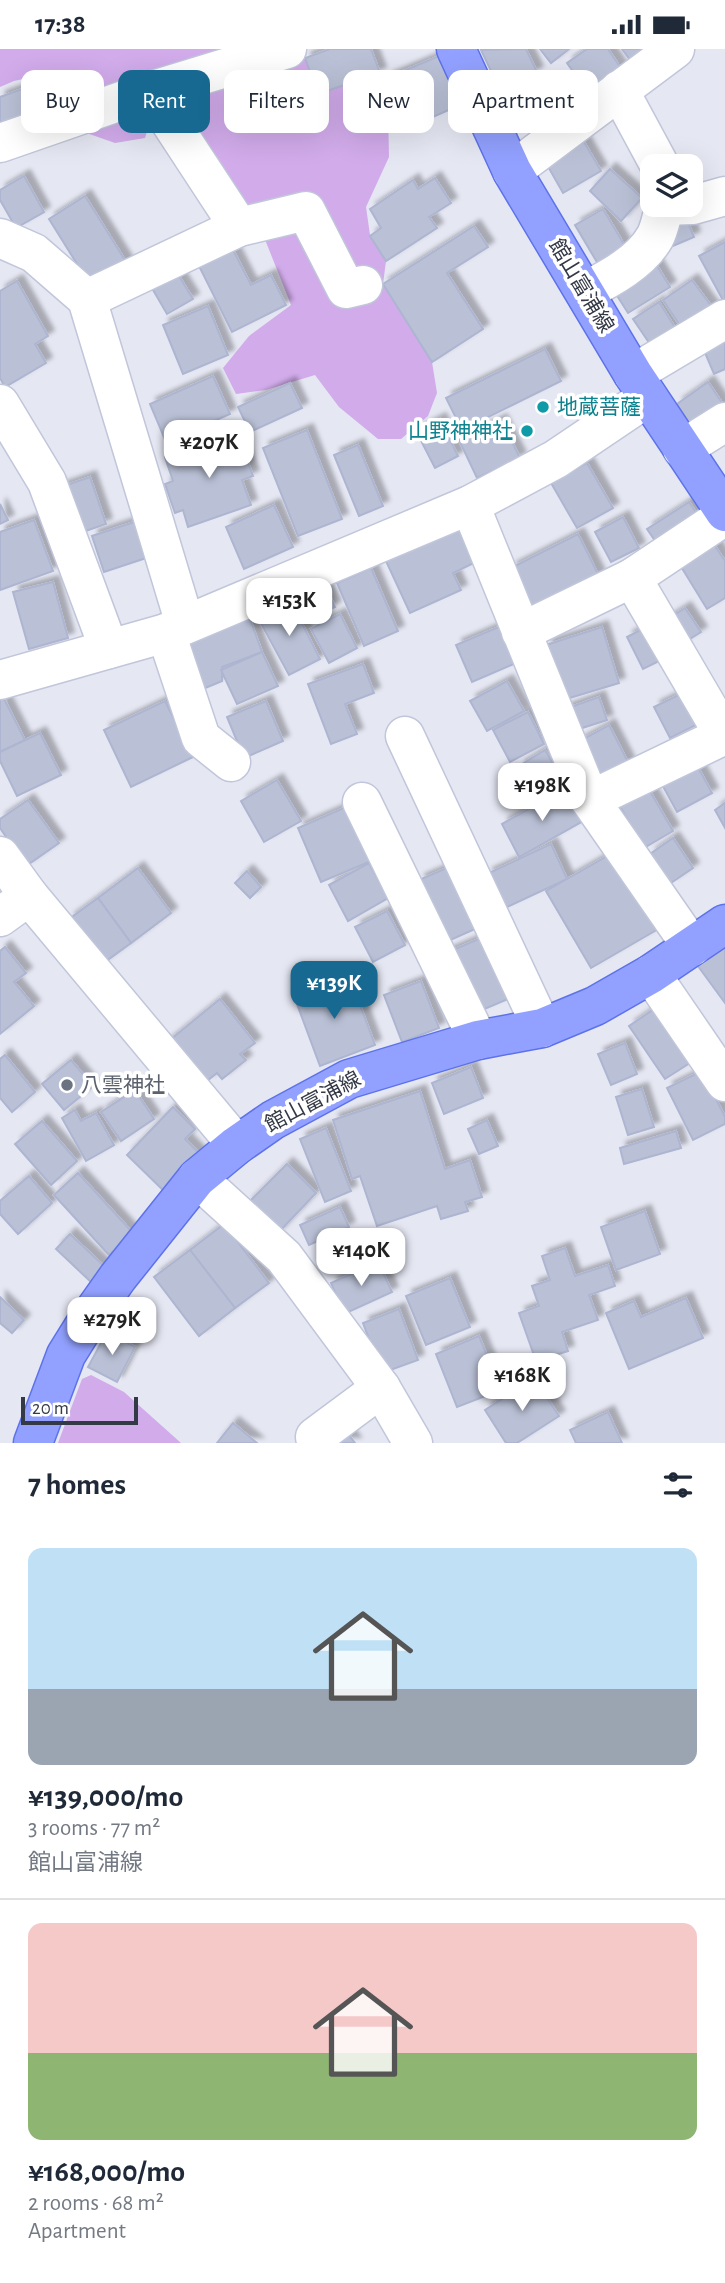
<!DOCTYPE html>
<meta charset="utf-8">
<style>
body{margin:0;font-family:"Alegreya Sans","Noto Sans JP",sans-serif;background:#f6f6f7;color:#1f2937;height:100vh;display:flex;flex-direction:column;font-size:26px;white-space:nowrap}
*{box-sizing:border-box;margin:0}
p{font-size:23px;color:#747a83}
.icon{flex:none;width:38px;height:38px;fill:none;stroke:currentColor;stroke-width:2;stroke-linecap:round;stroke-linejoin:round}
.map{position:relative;height:1394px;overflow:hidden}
.drawer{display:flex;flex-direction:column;background:#fff;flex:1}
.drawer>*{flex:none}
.guide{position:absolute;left:21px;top:21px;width:684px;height:63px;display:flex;gap:14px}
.tools{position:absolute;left:640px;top:105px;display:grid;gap:14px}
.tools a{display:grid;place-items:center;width:63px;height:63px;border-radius:14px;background:#fff;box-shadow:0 7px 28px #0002;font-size:35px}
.scale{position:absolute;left:21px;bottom:18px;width:117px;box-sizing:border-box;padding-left:7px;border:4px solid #343946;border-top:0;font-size:19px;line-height:24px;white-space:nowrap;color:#343946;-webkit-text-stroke:5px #fff;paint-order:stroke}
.price{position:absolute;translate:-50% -60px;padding:0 16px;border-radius:14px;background:#fff;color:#222;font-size:23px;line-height:46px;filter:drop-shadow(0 2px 4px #0008)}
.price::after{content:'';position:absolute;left:50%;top:42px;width:21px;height:16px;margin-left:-10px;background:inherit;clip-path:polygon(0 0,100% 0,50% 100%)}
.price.on{background:#186991;color:#fff}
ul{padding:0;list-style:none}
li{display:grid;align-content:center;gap:14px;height:371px;padding:0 28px}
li+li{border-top:2px solid #e0e1e3}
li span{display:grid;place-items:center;height:217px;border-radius:14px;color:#555}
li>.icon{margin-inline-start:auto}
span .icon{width:126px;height:126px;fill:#fffc;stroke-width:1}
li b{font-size:30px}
h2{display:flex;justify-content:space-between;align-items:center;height:84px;padding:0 28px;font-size:30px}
.chip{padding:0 24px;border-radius:14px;background:#fff;box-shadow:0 7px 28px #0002;font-size:24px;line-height:63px}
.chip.on{background:#186991;color:#fff}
.status{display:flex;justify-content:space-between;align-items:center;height:49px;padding:0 35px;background:#fff;direction:ltr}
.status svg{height:19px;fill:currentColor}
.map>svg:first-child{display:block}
.green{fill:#d1abea}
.building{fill:#bac1d6;stroke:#adb5d1;stroke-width:2;filter:url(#shadow)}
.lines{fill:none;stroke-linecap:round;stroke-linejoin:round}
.minor-casing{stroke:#c1c6da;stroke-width:41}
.major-casing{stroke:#5d72ea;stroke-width:41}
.minor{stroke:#fff;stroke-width:38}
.major{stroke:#92a1ff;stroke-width:38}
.culture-dot{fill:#0f9aa8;stroke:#fff;stroke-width:2.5}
.worship-dot{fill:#6b7280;stroke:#fff;stroke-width:2.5}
.labels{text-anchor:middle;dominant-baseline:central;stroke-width:7;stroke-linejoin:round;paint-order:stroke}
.street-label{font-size:21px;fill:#343946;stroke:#fff}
.culture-label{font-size:21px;fill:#0d838f;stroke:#fff;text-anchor:start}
.worship-label{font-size:21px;fill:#5b616d;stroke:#fff;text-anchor:start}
</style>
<div class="status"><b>17:38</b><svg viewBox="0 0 49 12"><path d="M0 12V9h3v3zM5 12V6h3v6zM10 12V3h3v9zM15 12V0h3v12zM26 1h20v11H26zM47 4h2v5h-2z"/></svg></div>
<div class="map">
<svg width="725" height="1394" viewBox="0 0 725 1394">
<defs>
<filter id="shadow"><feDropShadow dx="6" dy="-6" stdDeviation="2" flood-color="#0004"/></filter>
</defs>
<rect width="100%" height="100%" fill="#e5e7f3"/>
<g class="green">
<path d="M0,0H291L305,9L318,45L380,24L379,34L388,61L389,108L366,158L370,186L386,212L383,235L432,313L437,344L428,367L401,390H378L339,358L315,326L266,341L236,345L223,319L249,287L291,256L266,193L213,125L150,73L145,89L115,94L78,81L60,46L42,26L14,32L0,38Z"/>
<path d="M91,1326L124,1343L181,1394H58L82,1330Z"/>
</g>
<g class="building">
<path d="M330,0H371L380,24L318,45L305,9Z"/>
<path d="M526,0L537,23L500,41L481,1Z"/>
<path d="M540,0H569L551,14Z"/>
<path d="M587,0H608L624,24L591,48L567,14Z"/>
<path d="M622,0H663L636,19Z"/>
<path d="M439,7L460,56L408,79L387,29Z"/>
<path d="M39,34L50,66L0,84V48Z"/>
<path d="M580,86L601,122L563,144L542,107Z"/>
<path d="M610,120L642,149L621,172L590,142Z"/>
<path d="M24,127L44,163L16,179L0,151V141Z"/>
<path d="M435,129L451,154L429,168L437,179L386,212L370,187L381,179L370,160L413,131L418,140Z"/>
<path d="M85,147L128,216L92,239L49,170Z"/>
<path d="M603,160L629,204L601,220L575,176Z"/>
<path d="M684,164L694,188L673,197L662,173Z"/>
<path d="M474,177L488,198L447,224L483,280L432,313L383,235Z"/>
<path d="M725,193V255L699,207Z"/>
<path d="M230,195L251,236L271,226L286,256L232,283L196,211Z"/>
<path d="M651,207L670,238L628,264L609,234Z"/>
<path d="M174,219L193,250L167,265L149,234Z"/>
<path d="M692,231L715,262L685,284L663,251Z"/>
<path d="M17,232L48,287L35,295L46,314L5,338L0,329V242Z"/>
<path d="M659,253L681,288L656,304L633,270Z"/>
<path d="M208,257L228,306L183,325L163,276Z"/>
<path d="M725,290V320L714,325L703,299Z"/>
<path d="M545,300L561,332L462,381L446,349Z"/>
<path d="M213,327L230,365L166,393L150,355Z"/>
<path d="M708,333L725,358L693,380L677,355Z"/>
<path d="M290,334L302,359L250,383L238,358Z"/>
<path d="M440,370L458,407L435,419L416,382Z"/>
<path d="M501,371L520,409L477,429L459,391Z"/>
<path d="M307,381L342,470L298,487L263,399Z"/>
<path d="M237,383L253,427L242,431L251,456L188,478L183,461L175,464L165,435L173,432L165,408Z"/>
<path d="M358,396L383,457L359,467L334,406Z"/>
<path d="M587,414L613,459L577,479L551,434Z"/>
<path d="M90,428L106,475L77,485L61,438Z"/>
<path d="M689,453L704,475L662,502L647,480Z"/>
<path d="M0,455L8,471L0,475Z"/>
<path d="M274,456L293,498L244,520L226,478Z"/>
<path d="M623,468L639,499L611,513L595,483Z"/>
<path d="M34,471L53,522L0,541V483Z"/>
<path d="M137,472L149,508L104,523L92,487Z"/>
<path d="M469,474L484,509L453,524L461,541L410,564L386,512Z"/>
<path d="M578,485L599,527L533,561L511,519Z"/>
<path d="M711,491L725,512V549L707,560L677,511Z"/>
<path d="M371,519L398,582L364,597L337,534Z"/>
<path d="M323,532L335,558L313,568L300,542Z"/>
<path d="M53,533L68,589L29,600L13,543Z"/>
<path d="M290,551L320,610L289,626L258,569Z"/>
<path d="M685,559L701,583L682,595L666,571Z"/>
<path d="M247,562L262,603L222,618V632L203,640L182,587Z"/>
<path d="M340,565L357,599L329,614L311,580Z"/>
<path d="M650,576L667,608L643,620L627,588Z"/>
<path d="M501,577L516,614L472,633L456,596Z"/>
<path d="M602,578L619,634L563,651L546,596Z"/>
<path d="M262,603L278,637L237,655L221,621Z"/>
<path d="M363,615L374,644L345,655L357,685L331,695L308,635Z"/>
<path d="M507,632L524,662L487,682L470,652Z"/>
<path d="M693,639L708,670L670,689L654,658Z"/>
<path d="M0,642L25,691L0,703Z"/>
<path d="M599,648L607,671L573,682L565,660Z"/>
<path d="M165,652L193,708L131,738L104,681Z"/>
<path d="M266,652L283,692L244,709L227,668Z"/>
<path d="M528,663L544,695L510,713L493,681Z"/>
<path d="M609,676L629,715L598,731L578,693Z"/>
<path d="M40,684L61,726L17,747L0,712V703Z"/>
<path d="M545,701L559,725L532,740L519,717Z"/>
<path d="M694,711L712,744L677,763L659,730Z"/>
<path d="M277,731L301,772L264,793L241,752Z"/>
<path d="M644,732L673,782L644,799L615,749Z"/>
<path d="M565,740L583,772L519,808L502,775Z"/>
<path d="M28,751L59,794L26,817L0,779V770Z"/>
<path d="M725,754V779L715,761Z"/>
<path d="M353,755L376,810L321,833L298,779Z"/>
<path d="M673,789L693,819L671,834L650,805Z"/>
<path d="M551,795L567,830L503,860L487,825Z"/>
<path d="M616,802L660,879L591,919L546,842Z"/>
<path d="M369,814L388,849L348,872L329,836Z"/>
<path d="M449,818L475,880L446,893L419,831Z"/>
<path d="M138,819L171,864L131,894L98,849Z"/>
<path d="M247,822L261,838L250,849L235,834Z"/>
<path d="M98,849L131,894L102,915L69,870Z"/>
<path d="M387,862L405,896L373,913L355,878Z"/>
<path d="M481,889L508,950L468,967L441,906Z"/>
<path d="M725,891V954L695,913Z"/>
<path d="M5,898L26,924L14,933L34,957L0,985V902Z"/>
<path d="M349,927L375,996L320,1017L294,947Z"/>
<path d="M421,932L439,979L402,993L384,946Z"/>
<path d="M220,950L255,994L240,1005L246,1011L222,1030L217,1024L207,1032L165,995Z"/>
<path d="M660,956L696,1010L665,1030L629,977Z"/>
<path d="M625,994L637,1025L611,1036L598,1005Z"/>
<path d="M5,1006L35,1043L12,1063L0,1049V1010Z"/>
<path d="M71,1011L93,1037L64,1061L42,1035Z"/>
<path d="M471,1018L483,1049L444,1065L432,1034Z"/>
<path d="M702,1022L725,1068V1075L693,1091L667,1039Z"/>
<path d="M642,1040L654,1078L628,1086L616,1048Z"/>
<path d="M135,1041L154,1070L121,1092L101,1063Z"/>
<path d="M420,1042L445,1120L470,1111L482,1148L465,1153L468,1162L441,1170L437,1157L377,1177L360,1127L352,1130L333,1071Z"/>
<path d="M173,1058L195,1080L185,1090L201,1106L165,1143L127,1106Z"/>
<path d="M75,1061L81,1072L96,1064L114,1096L86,1112L62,1069Z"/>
<path d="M487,1071L498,1097L479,1105L468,1080Z"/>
<path d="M42,1072L77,1112L51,1136L15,1095Z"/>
<path d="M326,1079L351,1142L325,1153L300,1090Z"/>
<path d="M676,1082L681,1099L624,1115L620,1099Z"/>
<path d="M287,1115L316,1144L277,1185L247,1155Z"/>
<path d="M78,1124L133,1184L109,1206L54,1146Z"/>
<path d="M29,1127L52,1154L18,1185L0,1165V1152Z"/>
<path d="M340,1158L349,1178L309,1196L300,1176Z"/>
<path d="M645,1162L660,1205L616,1221L601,1178Z"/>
<path d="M224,1175L269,1234L235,1259L190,1201Z"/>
<path d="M70,1185L105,1218L91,1233L56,1200Z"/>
<path d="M565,1199L575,1227L608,1216L615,1237L589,1246L598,1271L562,1283L568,1302L536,1312L519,1264L539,1257L532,1237L550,1231L542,1207Z"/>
<path d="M190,1201L235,1259L199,1287L154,1228Z"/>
<path d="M378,1213L392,1243L344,1265L331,1234Z"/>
<path d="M450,1229L470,1278L426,1296L406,1247Z"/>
<path d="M0,1248L24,1271L12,1284L0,1274Z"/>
<path d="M686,1249L703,1289L629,1320L606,1264L634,1252L641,1268Z"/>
<path d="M399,1260L418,1311L382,1324L363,1274Z"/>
<path d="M107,1283L135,1298L117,1333L88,1318Z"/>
<path d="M479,1287L501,1341L457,1358L436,1305Z"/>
<path d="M534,1329L559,1367L517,1394H506L485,1361Z"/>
<path d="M608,1363L622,1394H576L570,1381Z"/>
<path d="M233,1374L257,1394H217Z"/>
<path d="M342,1377L355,1394H320Z"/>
</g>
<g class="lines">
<defs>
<g id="minor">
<path d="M619,41L660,117"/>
<path d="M150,42L239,178"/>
<path d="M0,94L150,42L287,0"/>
<path d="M512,122L675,0"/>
<path d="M665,157L693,156L725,147"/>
<path d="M0,189L34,204L87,250L185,575"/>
<path d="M585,242C609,230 641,213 655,188C660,179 662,165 665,156"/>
<path d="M87,250L239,178L306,162L346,240L363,236"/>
<path d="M633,325L725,270"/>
<path d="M0,355L47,433L109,600"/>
<path d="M682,400L725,373"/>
<path d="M470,456L590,751L692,898"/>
<path d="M632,529L725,688"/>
<path d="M521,583L632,529L725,467"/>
<path d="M166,584L201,689L231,713"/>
<path d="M0,631L166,584L470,456L556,410L648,348"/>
<path d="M405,687L542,979"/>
<path d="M590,751L725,686"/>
<path d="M362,753L478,991"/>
<path d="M0,807L29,847L237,1096"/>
<path d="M0,868L29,847"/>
<path d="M651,925L725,1033"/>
<path d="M197,1129L284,1208L381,1339L413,1394"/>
<path d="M315,1388L381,1339"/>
</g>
<g id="major">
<path d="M456,0L512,122L633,325L725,463"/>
<path d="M33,1394L66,1306L89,1269L118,1228L197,1129L237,1096L273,1071L349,1030L478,991L542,979L595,957L651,925L725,875"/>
</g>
</defs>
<use href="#minor" class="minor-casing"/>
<use href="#major" class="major-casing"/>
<use href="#minor" class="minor"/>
<use href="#major" class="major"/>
</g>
<g class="culture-dot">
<circle cx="543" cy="358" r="7"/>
<circle cx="527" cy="382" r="7"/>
</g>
<circle class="worship-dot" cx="67" cy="1036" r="7"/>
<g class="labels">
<g class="street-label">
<text transform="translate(581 237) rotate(59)">館山富浦線</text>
<text transform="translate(313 1053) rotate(-28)">館山富浦線</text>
</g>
<g class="culture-label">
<text x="557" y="358">地蔵菩薩</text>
<text x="513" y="382" text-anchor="end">山野神神社</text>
</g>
<g class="worship-label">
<text x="81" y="1036">八雲神社</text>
</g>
</g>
</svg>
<div class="tools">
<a><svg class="icon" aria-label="layers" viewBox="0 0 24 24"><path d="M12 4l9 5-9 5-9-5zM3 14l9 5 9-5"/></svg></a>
</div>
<div class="scale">20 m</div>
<b class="price" style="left:209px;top:431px">¥207K</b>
<b class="price" style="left:289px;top:589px">¥153K</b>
<b class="price" style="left:542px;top:774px">¥198K</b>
<b class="price on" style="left:334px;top:972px">¥139K</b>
<b class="price" style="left:361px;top:1239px">¥140K</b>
<b class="price" style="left:112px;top:1308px">¥279K</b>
<b class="price" style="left:522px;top:1364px">¥168K</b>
<div class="guide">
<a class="chip">Buy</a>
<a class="chip on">Rent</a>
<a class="chip">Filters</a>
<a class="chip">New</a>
<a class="chip">Apartment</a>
</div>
</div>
<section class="drawer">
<h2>7 homes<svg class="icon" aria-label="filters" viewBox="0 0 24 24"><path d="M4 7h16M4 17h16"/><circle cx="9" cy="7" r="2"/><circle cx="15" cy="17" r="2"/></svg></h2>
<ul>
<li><span style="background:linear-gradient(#bfe0f5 65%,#9aa5b1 0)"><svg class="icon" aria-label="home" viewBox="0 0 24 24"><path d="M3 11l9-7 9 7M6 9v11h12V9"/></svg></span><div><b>¥139,000/mo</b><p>3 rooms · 77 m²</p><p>館山富浦線</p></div></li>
<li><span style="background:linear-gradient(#f6c9c9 60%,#8fb573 0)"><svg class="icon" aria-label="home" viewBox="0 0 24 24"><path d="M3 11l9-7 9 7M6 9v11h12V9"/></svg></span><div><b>¥168,000/mo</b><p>2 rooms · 68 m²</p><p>Apartment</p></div></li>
</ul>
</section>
